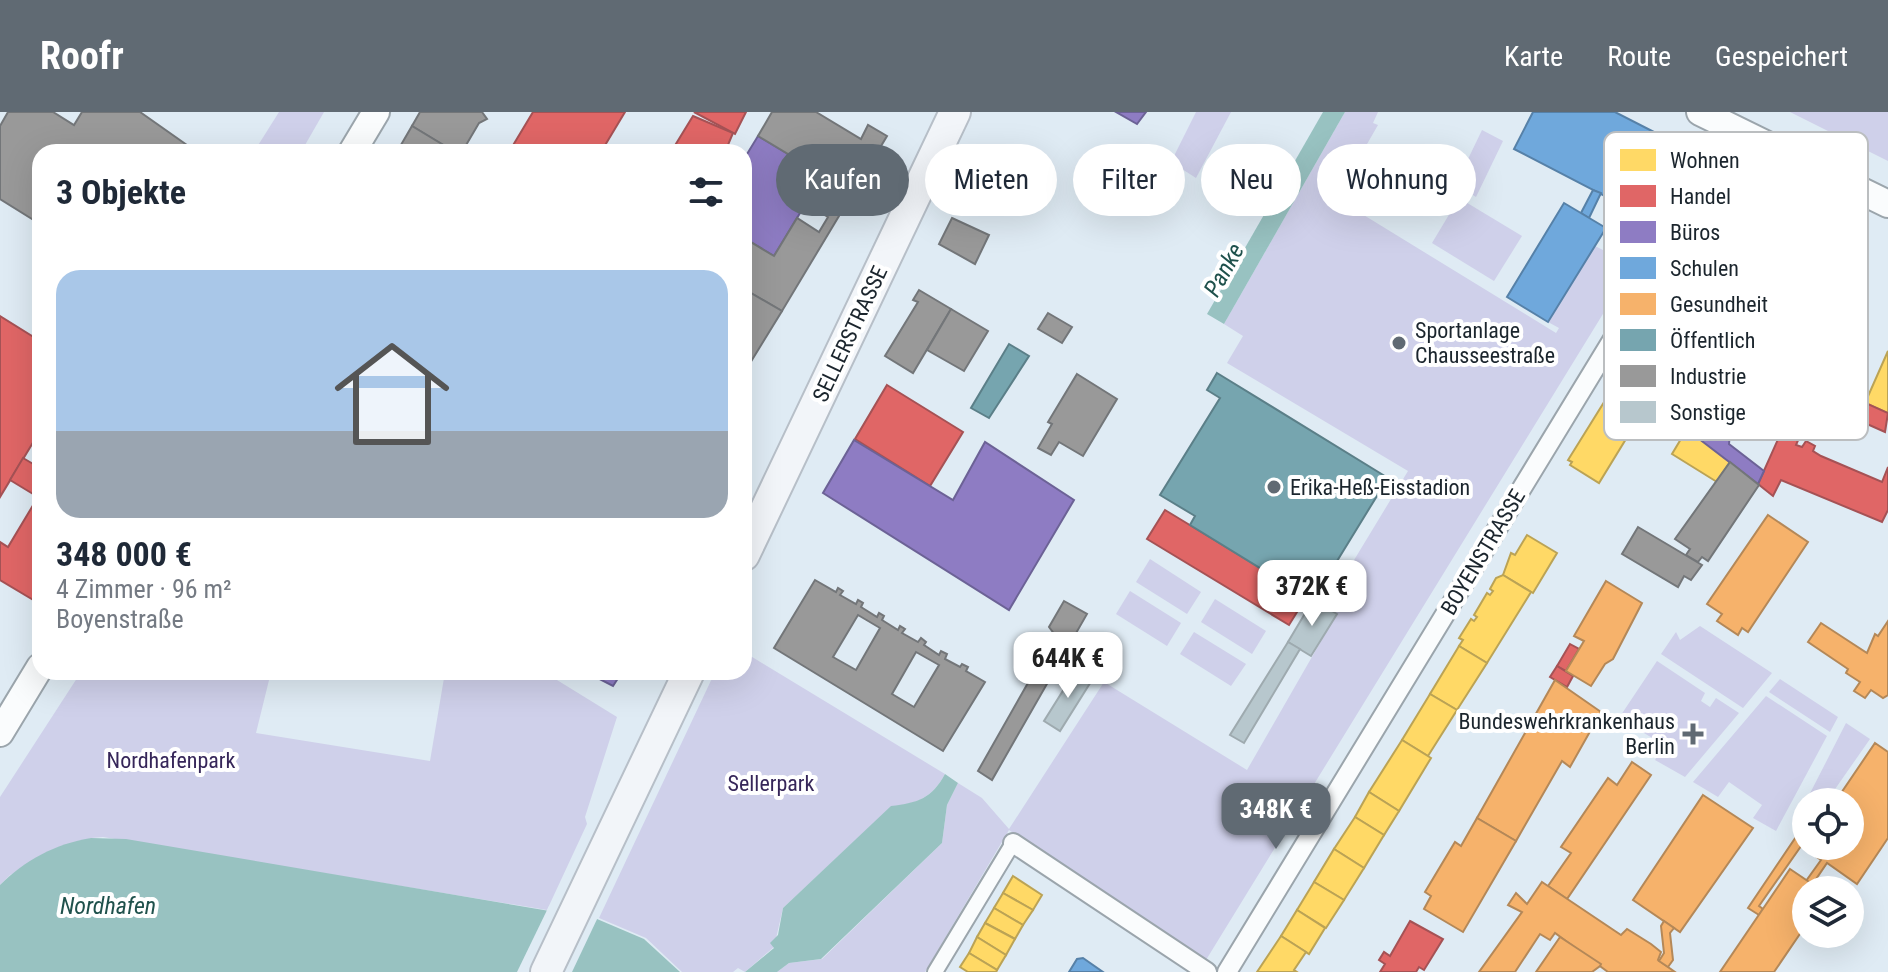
<!DOCTYPE html>
<html lang="de">
<meta charset="utf-8">
<style>
body{margin:0;font-family:"Roboto Condensed",sans-serif;background:#f6f6f7;color:#1f2937;height:100vh;display:flex;flex-direction:column;font-size:30px;white-space:nowrap}
*{box-sizing:border-box;margin:0}
p{font-size:26px;color:#747a83}
.icon{flex:none;width:44px;height:44px;fill:none;stroke:currentColor;stroke-width:2;stroke-linecap:round;stroke-linejoin:round}
.map{position:relative;flex:1;overflow:hidden}
.details{position:absolute;left:32px;top:32px;width:720px;height:536px;display:flex;flex-direction:column;background:#fff;border-radius:24px;box-shadow:0 8px 32px #0002}
.details>*{flex:none}
.guide{position:absolute;left:776px;top:32px;width:760px;height:72px;display:flex;gap:16px}
.tools{position:absolute;left:1792px;top:676px;display:grid;gap:16px}
.tools a{display:grid;place-items:center;width:72px;height:72px;border-radius:50%;background:#fff;box-shadow:0 8px 32px #0002;font-size:40px}
.price{position:absolute;translate:-50% -68px;padding:0 18px;border-radius:16px;background:#fff;color:#222;font-size:26px;line-height:52px;filter:drop-shadow(0 2px 4px #0008)}
.price::after{content:'';position:absolute;left:50%;top:48px;width:24px;height:18px;margin-left:-12px;background:inherit;clip-path:polygon(0 0,100% 0,50% 100%)}
.price.selected{background:#606a73;color:#fff}
ul{padding:0;list-style:none}
li{display:grid;align-content:center;gap:16px;height:424px;padding:0 24px}
li span{display:grid;place-items:center;height:248px;border-radius:24px;color:#555}
li>.icon{margin-inline-start:auto}
span .icon{width:144px;height:144px;fill:#fffc;stroke-width:1}
li b{font-size:34px}
h2{display:flex;justify-content:space-between;align-items:center;height:96px;padding:0 24px;font-size:34px}
.chip{padding:0 28px;border-radius:36px;background:#fff;box-shadow:0 8px 32px #0002;font-size:28px;line-height:72px}
.chip.selected{background:#606a73;color:#fff}
header{display:flex;align-items:center;gap:48px;box-sizing:border-box;height:112px;padding:0 40px;background:#606a73;color:#fff}
header strong{font-size:38px}
nav{display:flex;gap:44px;margin-inline-start:auto;font-size:28px}
.map>svg:first-child{display:block}
.green{fill:#cfd0ea}
.water{fill:#98c2c1}
.pier{fill:#dfebf4}
.homes{fill:#ffd966;stroke:#bba355;stroke-width:2}
.shops{fill:#e06666;stroke:#a55255;stroke-width:2}
.offices{fill:#8e7cc3;stroke:#6c6296;stroke-width:2}
.schools{fill:#6fa8dc;stroke:#5681a8;stroke-width:2}
.health{fill:#f6b26b;stroke:#b48858;stroke-width:2}
.public{fill:#76a5af;stroke:#5b7f88;stroke-width:2}
.industry{fill:#999;stroke:#737679;stroke-width:2;fill-rule:evenodd}
.building{fill:#b7c7cd;stroke:#9eaaaf;stroke-width:2}
.lines{fill:none;stroke-linecap:round;stroke-linejoin:round}
.pedestrian-casing{stroke:#9ba5ac;stroke-width:18}
.minor-casing{stroke:#9ba5ac;stroke-width:22}
.secondary-casing{stroke:#9ba5ac;stroke-width:30}
.primary-casing{stroke:#b7bfc8;stroke-width:34}
.pedestrian{stroke:#fafcfd;stroke-width:14}
.minor{stroke:#fafcfd;stroke-width:18}
.secondary{stroke:#fafcfd;stroke-width:26}
.primary{stroke:#f2f5f9;stroke-width:30}
.poi-dot{fill:#606a73;stroke:#fff;stroke-width:3}
.labels{text-anchor:middle;dominant-baseline:central;stroke-width:8;stroke-linejoin:round;paint-order:stroke}
.poi-label{font-size:22px;fill:#1b252d;stroke:#fff;text-anchor:start}
.street-label{font-size:22px;fill:#1b252d;stroke:#fff}
.park-label{font-size:22px;fill:#362659;stroke:#fff}
.water-label{font-size:24px;font-style:italic;fill:#1f514c;stroke:#fff}
.key{fill:#fff;stroke:#bbbec0;stroke-width:2}
.key-label{font-size:22px;fill:#1b252d}
</style>
<header>
<strong>Roofr</strong>
<nav><a>Karte</a><a>Route</a><a>Gespeichert</a></nav>
</header>
<div class="map">
<svg width="1888" height="860" viewBox="0 0 1888 860">
<rect width="100%" height="100%" fill="#dfebf4"/>
<g class="green">
<path d="M279,0H324L301,40H264L257,35Z"/>
<path d="M1196,0H1231L1196,66L1171,50Z"/>
<path d="M1345,0H1378L1373,11L1378,13L1336,86L1556,221L1559,216L1548,210L1595,134L1605,139L1667,26L1700,44L1206,848L1009,718L925,860H777L789,851L822,847L942,731L947,693L958,671L982,686L1009,717L1104,570L1247,658L1336,503L1325,496L1408,359L1227,251L1243,224L1224,212Z"/>
<path d="M1790,0H1888V49Z"/>
<path d="M1482,18L1503,29L1476,85L1456,72Z"/>
<path d="M1459,86L1522,124L1494,169L1432,131Z"/>
<path d="M1150,447L1201,480L1187,502L1136,470Z"/>
<path d="M1130,479L1181,511L1167,534L1116,502Z"/>
<path d="M1215,487L1266,519L1252,542L1201,510Z"/>
<path d="M1700,514L1772,561L1743,596L1661,542L1676,520L1680,528Z"/>
<path d="M1194,520L1246,552L1231,574L1180,542Z"/>
<path d="M744,540L945,662C932,686 918,691 891,695L783,796L774,835L745,860L738,856L733,860H682L646,826L599,806L715,560H744Z"/>
<path d="M1657,549L1705,581L1701,589L1710,595L1716,586L1739,601L1685,665L1655,648L1664,633L1619,606Z"/>
<path d="M81,560H271L256,621L430,649L445,560H544L617,605L585,705L587,712L547,798L103,725L91,726L10,763L0,773V685Z"/>
<path d="M1780,567L1838,605L1830,620L1769,580Z"/>
<path d="M1766,584L1827,624L1776,719L1753,706L1762,693L1729,670L1718,685L1693,670Z"/>
<path d="M1846,611L1870,627L1826,690H1806V696L1803,695Z"/>
</g>
<g class="water">
<path d="M1323,0H1345L1224,212L1207,202Z"/>
<path d="M945,662L958,671L947,693L942,731L821,847L789,851L777,860H745L774,836L770,831L778,823L783,796L891,694C918,691 932,686 945,662Z"/>
<path d="M91,726L126,727L597,807L644,827L680,860H0V773C25,748 55,732 91,726Z"/>
</g>
<path class="pier" d="M549,794L599,803L572,860H517Z"/>
<g class="homes">
<path d="M1888,239V301L1865,291Z"/>
<path d="M1619,273L1648,291L1599,371L1570,353L1572,350L1568,348L1611,279L1614,281Z"/>
<path d="M1687,317L1730,350L1717,370L1672,342Z"/>
<path d="M1527,423L1557,441L1533,481L1503,463L1511,441L1515,443Z"/>
<path d="M1503,463L1531,480L1487,551L1459,534L1463,528L1459,526L1471,507L1474,509L1477,505L1474,503L1487,481L1490,483L1493,479L1490,477L1496,466Z"/>
<path d="M1459,534L1487,551L1457,598L1430,582Z"/>
<path d="M1430,582L1457,598L1428,644L1402,628Z"/>
<path d="M1402,628L1431,646L1399,699L1369,680Z"/>
<path d="M1369,680L1399,699L1384,723L1355,705Z"/>
<path d="M1355,705L1384,723L1364,756L1334,737Z"/>
<path d="M1334,737L1364,756L1344,788L1314,770Z"/>
<path d="M1013,764L1042,783L1033,798L1003,781Z"/>
<path d="M1314,770L1344,788L1326,816L1297,798Z"/>
<path d="M1003,781L1033,798L1023,813L994,796Z"/>
<path d="M994,796L1023,813L1015,827L985,811Z"/>
<path d="M1297,798L1325,816L1309,842L1281,824Z"/>
<path d="M985,811L1015,827L1006,843L977,825Z"/>
<path d="M1281,824L1306,840L1294,858L1297,860H1257Z"/>
<path d="M977,825L1006,843L997,858L969,841Z"/>
<path d="M969,841L997,858L996,860H968L960,855Z"/>
</g>
<g class="shops">
<path d="M533,0H625L601,40H509Z"/>
<path d="M694,0H746L735,22Z"/>
<path d="M693,4L733,21L725,40H671Z"/>
<path d="M0,204L40,229V319L0,385Z"/>
<path d="M1814,247L1857,267L1850,284L1839,279L1831,296L1815,288L1796,333L1802,335L1806,329L1815,334L1813,339L1821,344L1882,370L1888,355V398L1882,410L1781,368L1773,384L1758,372Z"/>
<path d="M887,273L963,320L930,374L855,327Z"/>
<path d="M1839,279L1888,301L1885,320L1831,296Z"/>
<path d="M23,346L40,356V482L35,489L0,468V430L8,435L38,385L10,368Z"/>
<path d="M1165,398L1307,484L1289,513L1147,427Z"/>
<path d="M1570,532L1579,537L1566,559L1557,554Z"/>
<path d="M1557,554L1573,564L1567,575L1550,565Z"/>
<path d="M1410,809L1443,827L1424,858L1419,855L1416,860H1380L1385,852L1379,848L1384,840L1390,844Z"/>
</g>
<g class="offices">
<path d="M1116,0H1146L1137,12Z"/>
<path d="M758,24L823,63L774,144L744,126V47Z"/>
<path d="M1718,243L1796,288L1789,304L1759,284L1755,290L1751,288L1730,321L1729,332L1764,359L1758,372L1677,310L1684,297L1698,307L1703,305L1708,296L1698,289L1703,282L1709,273H1713L1718,281L1725,270L1723,264L1710,256Z"/>
<path d="M854,328L953,388L985,330L1074,388L1009,498L823,381Z"/>
<path d="M586,560H622L613,574Z"/>
</g>
<g class="schools">
<path d="M1533,0H1615L1656,21L1620,92L1514,37Z"/>
<path d="M1593,78L1601,81L1589,106L1581,101Z"/>
<path d="M1564,91L1606,116L1548,210L1507,185Z"/>
<path d="M1083,846L1103,860H1069L1077,847Z"/>
</g>
<g class="health">
<path d="M1768,403L1808,430L1748,520L1742,516L1738,523L1717,509L1722,502L1707,492Z"/>
<path d="M1606,469L1642,491L1613,547L1605,552L1591,574L1566,559L1584,529L1574,524Z"/>
<path d="M1888,509V583L1883,586L1871,578L1865,586L1854,579L1860,570L1846,561L1848,557L1808,530L1821,511L1867,541L1875,522L1878,524Z"/>
<path d="M1555,568L1601,600L1570,655L1562,649L1516,729L1477,706Z"/>
<path d="M1875,631L1888,640V726L1857,772L1827,751L1812,773L1806,769L1821,748L1804,736L1806,733L1850,734V690H1835Z"/>
<path d="M1632,650L1651,663L1567,787L1548,774L1571,741L1561,735L1608,666L1617,673Z"/>
<path d="M1703,683L1753,716L1680,820L1633,788Z"/>
<path d="M1477,706L1516,729L1463,820L1424,797L1431,784L1425,780L1455,730L1461,734Z"/>
<path d="M1804,713L1806,727L1759,794L1763,797L1759,803L1748,796Z"/>
<path d="M1790,757L1821,778H1806V813L1774,860H1720Z"/>
<path d="M1542,770L1621,823L1627,817L1651,832L1661,840L1658,848L1675,860H1608L1555,821L1550,828L1540,822L1515,860H1479L1522,800L1508,793L1516,781L1527,792Z"/>
<path d="M1664,809L1674,816L1670,821L1673,848L1668,855L1659,849L1664,841L1661,814Z"/>
<path d="M1560,825L1601,852L1600,854L1592,860H1536Z"/>
</g>
<g class="public">
<path d="M1009,232L1029,244L989,306L971,296Z"/>
<path d="M1217,261L1388,366L1318,480L1281,457L1276,466L1190,413L1195,404L1160,383L1220,286L1207,278Z"/>
</g>
<g class="industry">
<path d="M8,0H53L74,13L82,0H140L194,38L40,40V112L0,87V14Z"/>
<path d="M420,0H482L487,7L479,11L462,40H455L412,14Z"/>
<path d="M772,0H816L861,27L868,13L887,24L782,199L744,177V126L774,144L797,106L819,120L828,105L805,92L823,63L758,24Z"/>
<path d="M412,14L445,34L441,40L398,38Z"/>
<path d="M952,106L989,123L975,152L939,132Z"/>
<path d="M744,177L782,199L744,261Z"/>
<path d="M919,178L951,197L913,261L885,244L918,190L913,188Z"/>
<path d="M951,197L988,219L964,259L927,238Z"/>
<path d="M1048,201L1072,215L1062,231L1038,217Z"/>
<path d="M1077,262L1117,287L1083,344L1059,330L1051,343L1038,336L1052,312L1048,310Z"/>
<path d="M1730,350L1759,373L1708,449L1702,445L1698,450L1686,443L1690,437L1675,427Z"/>
<path d="M1638,415L1702,453L1691,468L1684,464L1678,475L1622,442Z"/>
<path d="M815,468L836,480L838,476L843,479L840,483L856,492L858,488L863,491L861,495L877,505L879,501L884,504L882,508L898,518L900,514L905,517L902,521L918,530L921,526L926,530L924,533L939,543L941,539L947,542L945,547L960,555L962,552L968,555L966,559L985,570L943,639L774,536ZM858,503L880,516L856,558L833,545ZM916,540L939,553L914,595L892,582Z"/>
<path d="M1064,489L1087,502L992,668L978,659L1033,562L1030,560L1055,523L1049,515Z"/>
</g>
<g class="building">
<path d="M1313,488L1337,502L1311,544L1288,530Z"/>
<path d="M1288,530L1300,537L1244,631L1230,623Z"/>
<path d="M1076,558L1092,568L1060,619L1044,609Z"/>
</g>
<g class="lines">
<defs>
<path id="pedestrian" d="M935,860L1013,731"/>
<g id="minor">
<path d="M1013,731L1207,860"/>
<path d="M1227,860L1739,20"/>
</g>
<g id="secondary">
<path d="M1700,0L1888,92"/>
<path d="M352,40L376,0"/>
<path d="M0,621L40,555"/>
</g>
<g id="primary">
<path d="M744,443L955,0"/>
<path d="M546,860L689,560"/>
</g>
</defs>
<use href="#pedestrian" class="pedestrian-casing"/>
<use href="#minor" class="minor-casing"/>
<use href="#secondary" class="secondary-casing"/>
<use href="#primary" class="primary-casing"/>
<use href="#pedestrian" class="pedestrian"/>
<use href="#minor" class="minor"/>
<use href="#secondary" class="secondary"/>
<use href="#primary" class="primary"/>
</g>
<g class="poi-dot">
<circle cx="1399" cy="231" r="8"/>
<circle cx="1274" cy="375" r="8"/>
<path d="M1689 610h8v8h8v8h-8v8h-8v-8h-8v-8h8z"/>
</g>
<g class="labels">
<g class="poi-label">
<text x="1415" y="218">Sportanlage<tspan x="1415" dy="25">Chausseestraße</tspan></text>
<text x="1290" y="375">Erika-Heß-Eisstadion</text>
<text x="1675" y="609" text-anchor="end">Bundeswehrkrankenhaus<tspan x="1675" dy="25">Berlin</tspan></text>
</g>
<g class="street-label">
<text transform="translate(850 222) rotate(-65)">SELLERSTRASSE</text>
<text transform="translate(1483 440) rotate(-59)">BOYENSTRASSE</text>
</g>
<g class="park-label">
<text x="171" y="648">Nordhafenpark</text>
<text x="771" y="671">Sellerpark</text>
</g>
<g class="water-label">
<text transform="translate(1224 158) rotate(-61)">Panke</text>
<text x="108" y="794">Nordhafen</text>
</g>
</g>
<rect x="1604" y="20" width="264" height="308" rx="12" class="key"/>
<rect x="1620" y="37" width="36" height="22" fill="#ffd966"/>
<rect x="1620" y="73" width="36" height="22" fill="#e06666"/>
<rect x="1620" y="109" width="36" height="22" fill="#8e7cc3"/>
<rect x="1620" y="145" width="36" height="22" fill="#6fa8dc"/>
<rect x="1620" y="181" width="36" height="22" fill="#f6b26b"/>
<rect x="1620" y="217" width="36" height="22" fill="#76a5af"/>
<rect x="1620" y="253" width="36" height="22" fill="#999"/>
<rect x="1620" y="289" width="36" height="22" fill="#b7c7cd"/>
<g class="key-label">
<text x="1670" y="56">Wohnen</text>
<text x="1670" y="92">Handel</text>
<text x="1670" y="128">Büros</text>
<text x="1670" y="164">Schulen</text>
<text x="1670" y="200">Gesundheit</text>
<text x="1670" y="236">Öffentlich</text>
<text x="1670" y="272">Industrie</text>
<text x="1670" y="308">Sonstige</text>
</g>
</svg>
<div class="tools">
<a><svg class="icon" aria-label="locate" viewBox="0 0 24 24"><circle cx="12" cy="12" r="6"/><path d="M12 2v4M12 18v4M2 12h4M18 12h4"/></svg></a>
<a><svg class="icon" aria-label="layers" viewBox="0 0 24 24"><path d="M12 4l9 5-9 5-9-5zM3 14l9 5 9-5"/></svg></a>
</div>
<b class="price" style="left:1312px;top:516px">372K €</b>
<b class="price" style="left:1068px;top:588px">644K €</b>
<b class="price selected" style="left:1276px;top:739px">348K €</b>
<div class="guide">
<a class="chip selected">Kaufen</a>
<a class="chip">Mieten</a>
<a class="chip">Filter</a>
<a class="chip">Neu</a>
<a class="chip">Wohnung</a>
</div>
<section class="details">
<h2>3 Objekte<svg class="icon" aria-label="filters" viewBox="0 0 24 24"><path d="M4 7h16M4 17h16"/><circle cx="9" cy="7" r="2"/><circle cx="15" cy="17" r="2"/></svg></h2>
<ul>
<li><span style="background:linear-gradient(#a9c7e8 65%,#9aa5b1 0)"><svg class="icon" aria-label="home" viewBox="0 0 24 24"><path d="M3 11l9-7 9 7M6 9v11h12V9"/></svg></span><div><b>348 000 €</b><p>4 Zimmer · 96 m²</p><p>Boyenstraße</p></div></li>
</ul>
</section>
</div>
